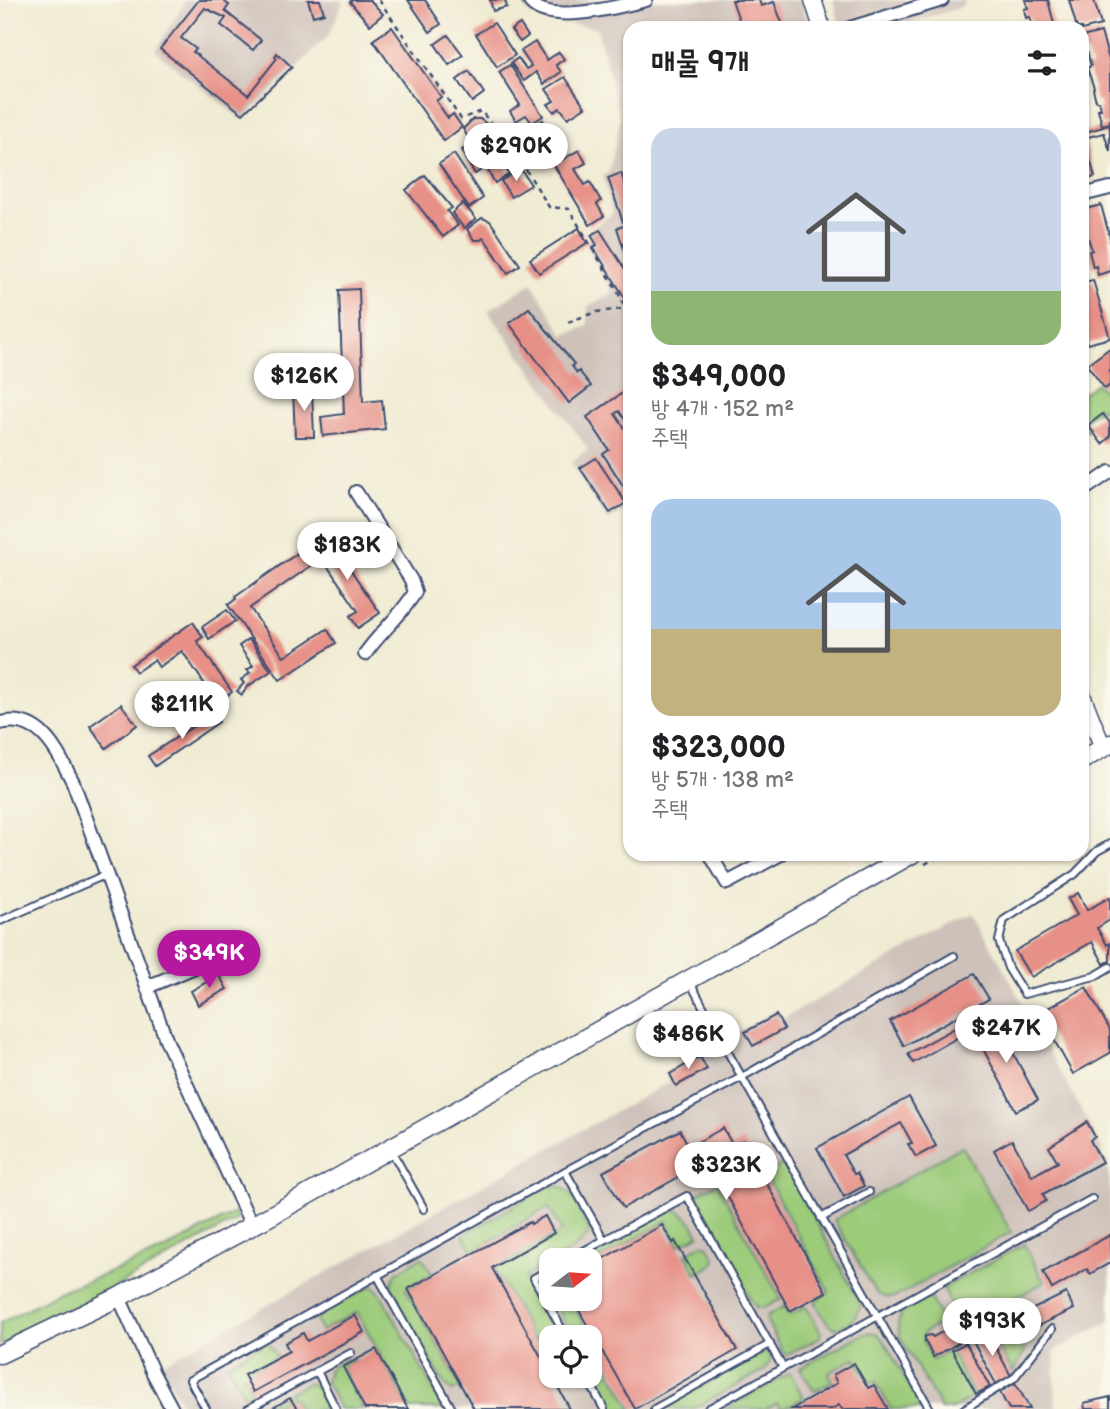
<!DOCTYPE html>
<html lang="ko">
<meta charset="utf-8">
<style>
body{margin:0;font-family:"Balsamiq Sans","Poor Story",sans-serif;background:#f2f2f2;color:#202124;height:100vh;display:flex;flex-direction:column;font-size:26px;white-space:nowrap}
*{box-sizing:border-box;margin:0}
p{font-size:23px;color:#757577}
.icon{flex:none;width:38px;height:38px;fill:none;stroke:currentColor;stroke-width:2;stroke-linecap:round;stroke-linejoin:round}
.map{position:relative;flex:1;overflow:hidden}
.drawer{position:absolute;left:623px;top:21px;width:466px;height:840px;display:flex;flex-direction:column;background:#fff;border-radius:21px;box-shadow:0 2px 5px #0004}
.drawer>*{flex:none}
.needle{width:46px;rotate:73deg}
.controls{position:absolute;left:539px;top:1248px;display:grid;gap:14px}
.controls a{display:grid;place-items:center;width:63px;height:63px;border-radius:14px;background:#fff;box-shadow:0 2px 5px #0004;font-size:35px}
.price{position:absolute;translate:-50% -60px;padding:0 16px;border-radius:24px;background:#fff;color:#222;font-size:23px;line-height:46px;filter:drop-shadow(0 2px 4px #0008)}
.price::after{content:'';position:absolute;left:50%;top:42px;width:21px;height:16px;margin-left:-10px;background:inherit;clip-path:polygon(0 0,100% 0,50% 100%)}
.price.current{background:#b5179e;color:#fff}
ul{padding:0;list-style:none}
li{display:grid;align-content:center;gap:14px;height:371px;padding:0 28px}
li span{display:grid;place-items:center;height:217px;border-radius:21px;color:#555}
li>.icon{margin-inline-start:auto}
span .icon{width:126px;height:126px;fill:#fffc;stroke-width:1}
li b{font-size:30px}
h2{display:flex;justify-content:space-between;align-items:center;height:84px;padding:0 28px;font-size:30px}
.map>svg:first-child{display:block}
.industrial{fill:#cec1ba;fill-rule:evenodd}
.green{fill:#9ccb7a;stroke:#5c7d6c;stroke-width:2}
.building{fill:#e79087}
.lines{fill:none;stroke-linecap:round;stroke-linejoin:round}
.service-casing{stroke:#3b4b70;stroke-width:10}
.minor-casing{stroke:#3b4b70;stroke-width:16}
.tertiary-casing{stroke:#3b4b70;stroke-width:19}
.secondary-casing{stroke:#3b4b70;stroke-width:21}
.path{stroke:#3b4b70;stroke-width:2.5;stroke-dasharray:5 5;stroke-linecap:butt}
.service{stroke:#fff;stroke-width:6}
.minor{stroke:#fff;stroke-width:12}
.tertiary{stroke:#fff;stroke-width:16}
.secondary{stroke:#fff;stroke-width:18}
</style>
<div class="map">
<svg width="1110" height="1409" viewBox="0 0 1110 1409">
<rect width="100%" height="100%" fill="#fbf7ec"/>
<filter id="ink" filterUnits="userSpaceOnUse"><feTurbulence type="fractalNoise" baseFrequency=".0143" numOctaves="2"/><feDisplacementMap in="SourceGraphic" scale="14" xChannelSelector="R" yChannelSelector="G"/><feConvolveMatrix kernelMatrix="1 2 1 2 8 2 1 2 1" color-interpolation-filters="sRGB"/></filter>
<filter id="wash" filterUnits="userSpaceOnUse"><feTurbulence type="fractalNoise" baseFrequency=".00686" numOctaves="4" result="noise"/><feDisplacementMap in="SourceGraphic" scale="28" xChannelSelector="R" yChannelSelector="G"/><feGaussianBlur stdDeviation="1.57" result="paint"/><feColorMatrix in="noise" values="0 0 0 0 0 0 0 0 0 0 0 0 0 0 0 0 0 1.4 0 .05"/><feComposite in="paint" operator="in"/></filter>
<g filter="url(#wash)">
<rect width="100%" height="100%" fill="#f0ebd3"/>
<g class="industrial">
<path d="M186,0H344L329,35L242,120L155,51Z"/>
<path d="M519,0H801L809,28H630V507L608,521L571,463L588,449L488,311L532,283L564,335L588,326V306L613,293L587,248L590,230L613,213L603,176L609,172L620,119L597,28L549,21L529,14Z"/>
<path d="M833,0H966L961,7L896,28H841Z"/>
<path d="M973,913L1103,1150L1101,1153L1110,1179V1321L1054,1351L1056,1409H184L160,1365L669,1082L664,1073L777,1010L782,1019ZM551,1260H590V1298H551ZM551,1337H590V1376H551Z"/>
</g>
<g class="green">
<path d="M1096,383L1110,398V419L1101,408L1083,421L1089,429L1082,434V394Z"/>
<path d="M962,1146L1011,1232L901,1294C891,1299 886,1299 876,1293L834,1220Z"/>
<path d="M785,1163L861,1305L854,1319L838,1329C825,1325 821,1312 815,1301L829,1292L765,1174Z"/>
<path d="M717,1183L781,1299L764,1308H757L752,1302L700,1207L696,1198L700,1192Z"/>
<path d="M557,1185L570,1192L590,1231C583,1249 542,1266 525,1277L554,1330L534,1340L495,1269L562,1231L548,1207L473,1251L463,1235L547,1187Z"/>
<path d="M674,1210C687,1212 693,1224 699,1235L679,1245L666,1221L590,1264V1260H578L656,1217Z"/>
<path d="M236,1212L238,1219L102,1294L0,1345V1323L65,1289L101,1276L164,1250Z"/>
<path d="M702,1244L708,1246L715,1258L713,1264L697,1274L686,1254Z"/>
<path d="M1024,1244L1044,1282L1000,1307L1025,1351L1013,1372L988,1330L991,1327L980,1307L978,1305L957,1316L943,1288Z"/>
<path d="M422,1257L432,1274L406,1289L461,1387L452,1391L444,1384L395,1298L391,1285L396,1273Z"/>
<path d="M371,1286L375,1287L383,1298L444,1409H410L357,1312L321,1331L316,1319L319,1314Z"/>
<path d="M929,1296L943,1322L925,1332L922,1337L932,1360L950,1350L974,1396L953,1409H941L900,1337C893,1309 908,1308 929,1296Z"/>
<path d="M552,1299H572L570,1300L632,1409H612L590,1368V1337H573Z"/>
<path d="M785,1306L790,1315L806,1306L821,1333L819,1338L788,1354L783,1353L767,1321L768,1315Z"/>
<path d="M870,1332L878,1334L885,1342L922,1409H891L875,1381L870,1383L855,1358L829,1373L833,1381L814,1391L800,1368L855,1338Z"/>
<path d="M267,1342L277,1356L243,1375L252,1393L245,1397L227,1364Z"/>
<path d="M766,1351L770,1356V1363L765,1370L693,1409H662Z"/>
<path d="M346,1359L354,1360L341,1367L363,1409H340L326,1382L329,1369Z"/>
<path d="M790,1373L804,1398L782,1409L777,1403L766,1409H725Z"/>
<path d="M309,1383L319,1390L329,1409H299L291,1396L267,1409L271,1401Z"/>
</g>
<g id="blocks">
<g class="building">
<path d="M199,0H222L229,5L225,11L261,40L253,50L221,25L226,18L205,8L181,38L196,49L193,52L248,95L277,58L275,56L277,53L292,67L243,114L160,49Z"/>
<path d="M308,0H320L324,13L313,16Z"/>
<path d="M352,0H370L383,14L370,25L350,2Z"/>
<path d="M408,0H425L441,24L430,32Z"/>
<path d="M490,0H505L507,7L493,11Z"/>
<path d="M732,0H759L761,6L774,2L784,28H742Z"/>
<path d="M1025,0H1048L1055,28H1033L1030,17L1026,18L1024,9L1028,8Z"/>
<path d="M1069,0H1094L1101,25L1082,30V28H1077Z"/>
<path d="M494,23L515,55L497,67L476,34Z"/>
<path d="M520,24L528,36L520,42L511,30Z"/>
<path d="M392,27L441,97L436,101L448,118L453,114L462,127L444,141L373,40Z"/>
<path d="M1101,32L1110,63V123L1102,125L1098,109H1101L1099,101H1096L1093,89L1094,88L1087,68L1091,66L1087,52L1083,53L1082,49V37Z"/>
<path d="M448,35L463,55L449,65L435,44Z"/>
<path d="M535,42L547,60L559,52L564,59L556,65L561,72L544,84L536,72L524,81L511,63L518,58L526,69L531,66L521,51Z"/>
<path d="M510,65L543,116L532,123L526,115L516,121L510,111L520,105L499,72Z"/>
<path d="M469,71L484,93L472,102L457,80Z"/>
<path d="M565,77L585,107L568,118L560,108L554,112L548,104L554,101L546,89Z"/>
<path d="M473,119H480L488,125L497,139L509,149L501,153L505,160L512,156L516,163L506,169L509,174L495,183L486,167L475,174L466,159L474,154L472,151L465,156L462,150L472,144L463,129Z"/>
<path d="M543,120L556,139L558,137L565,148L551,157L549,155L546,157L528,130Z"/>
<path d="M523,123L527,130L513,139L509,132Z"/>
<path d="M1110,125V151L1104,133L1084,138L1095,177L1082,180V133Z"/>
<path d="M579,150L586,163L575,169L585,185L590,182L601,201L597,204L604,216L590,225L554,165Z"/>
<path d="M454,154L483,198L469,208L439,164Z"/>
<path d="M521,169L531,185L511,197L501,181Z"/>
<path d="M621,173L630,198V220L623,222L608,178Z"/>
<path d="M425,175L452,208L447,211L458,225L443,237L406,190Z"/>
<path d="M463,203L476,219L464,228L452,213Z"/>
<path d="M1101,205L1110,238V271L1098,275L1096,266L1093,267L1089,251L1092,250L1088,238L1086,239L1082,224L1085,223L1082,210Z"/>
<path d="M482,218L490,221L520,265L508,273L484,238L480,240H474L467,229Z"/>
<path d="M630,224V247L624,249L617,228Z"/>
<path d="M579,228L587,243L539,273L530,259Z"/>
<path d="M600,230L630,277V306L593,247L597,245L591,235Z"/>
<path d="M1093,280L1110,338L1087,344L1082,325V283Z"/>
<path d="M359,289L363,402L382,400L385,429L323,436L321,417L344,414L339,290Z"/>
<path d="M529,308L574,364L572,366L577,373L579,371L591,386L569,403L509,323Z"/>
<path d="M1110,348V385L1105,389L1087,365Z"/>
<path d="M630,388V427L619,411L615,414L630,436V490L627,492L603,454L609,450L587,417Z"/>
<path d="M293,389H312L314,437H295Z"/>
<path d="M1103,414L1110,423V437L1102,444L1088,425Z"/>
<path d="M596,458L626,503L610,513L580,468Z"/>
<path d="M327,535L380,613L358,628L350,616L358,611L313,545Z"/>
<path d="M305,548L315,563L250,608L284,657L327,629L336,643L280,680L228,605L236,599L235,597Z"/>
<path d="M227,610L235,621L209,639L202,627Z"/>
<path d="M193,622L203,637L197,641L232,692L217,702L182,651L159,667L154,660L136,672L131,665Z"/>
<path d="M249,639L271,671L247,687L242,695L237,691L244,683L241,680L250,673L247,670L253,666L239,646Z"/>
<path d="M121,704L137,725L106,748L90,726Z"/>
<path d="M214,715L219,722L155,766L148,756L200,722L202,725Z"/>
<path d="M1078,893L1087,910L1110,897V920L1097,928L1107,945L1110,943V961L1104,964L1092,942L1031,977L1015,951L1077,915L1068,899Z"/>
<path d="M974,974L989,999L904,1046L890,1021Z"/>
<path d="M219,975L227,989L198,1005L191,991Z"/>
<path d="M1086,987L1110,1030V1053L1073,1074L1039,1013Z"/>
<path d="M776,1015L784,1029L753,1046L745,1032Z"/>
<path d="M971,1019L976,1027L913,1063L908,1054Z"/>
<path d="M995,1019L1038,1100L1016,1111L973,1030Z"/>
<path d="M700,1057L707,1069L676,1086L670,1074Z"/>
<path d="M909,1097L936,1146L916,1157L908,1144L912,1143L901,1123L843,1155L854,1174L857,1173L864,1186L844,1197L817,1148Z"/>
<path d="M1087,1122L1095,1137L1090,1140L1102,1162L1043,1194L1046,1201L1028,1211L994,1150L1012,1140L1032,1176L1058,1162L1049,1147Z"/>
<path d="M723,1128L733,1146L743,1140L826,1292L790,1311L710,1164L697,1171L695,1168L623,1208L603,1172L680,1130L689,1147Z"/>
<path d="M545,1216L554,1233L492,1268L570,1409H474L408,1289L530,1222L531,1224Z"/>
<path d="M662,1225L673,1243L675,1241L737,1350L635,1409L573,1300L590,1298V1266Z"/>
<path d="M1110,1235V1263L1090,1274L1087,1269L1052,1289L1043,1272Z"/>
<path d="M1066,1293L1074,1309L1032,1329L1025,1313Z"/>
<path d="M976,1308L981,1311L989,1326L933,1357L925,1341V1336L931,1335L933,1337L946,1330L945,1327L972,1316Z"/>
<path d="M355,1315L364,1332L253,1392L244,1375L289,1351L285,1343L303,1333L307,1341Z"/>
<path d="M987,1331L1011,1376L996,1384L972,1339Z"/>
<path d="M966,1343L990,1387L976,1394L952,1350Z"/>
<path d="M376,1349L408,1409H365L343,1367Z"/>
<path d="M854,1363L868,1388L874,1385L888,1409H842L839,1405L832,1409H792L837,1383L833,1375Z"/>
<path d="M1015,1383L1019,1389L1030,1409H1009L1003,1398L1000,1392Z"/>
<path d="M1110,1397V1409H1085L1084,1403Z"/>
<path d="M290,1398L297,1409H271Z"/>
</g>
</g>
</g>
<g filter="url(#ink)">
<use href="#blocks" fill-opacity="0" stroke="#3b4b70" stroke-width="2"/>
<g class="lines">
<defs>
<g id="service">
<path d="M1110,844L1097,851L1075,874L1004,920L999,941L1008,968L1024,994L1095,976L1110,967"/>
<path d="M0,921L107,874"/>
<path d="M690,982L722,1042L930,1409"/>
<path d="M391,1150L424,1209"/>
<path d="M565,1171L604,1240"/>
<path d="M821,1218L869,1192"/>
<path d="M567,1260L687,1196L783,1368"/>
<path d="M551,1268L534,1278L566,1337"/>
<path d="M377,1275L452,1409"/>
<path d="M317,1371L336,1409"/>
<path d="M586,1376L604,1409"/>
<path d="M206,1409L190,1380L565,1171L742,1077L954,956"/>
<path d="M248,1409L351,1353"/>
<path d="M654,1409L770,1344"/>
<path d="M708,1409L1092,1199"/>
<path d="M964,1409L1014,1378L1052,1329"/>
</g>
<g id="minor">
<path d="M529,0C545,27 621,6 646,0"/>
<path d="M850,28L942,0"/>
<path d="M1082,195L1110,188"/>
<path d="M1082,491L1110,472"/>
<path d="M356,492L411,580L415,592C402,615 380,632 365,654"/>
<path d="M0,723C41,713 57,752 73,782L167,1042L252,1226"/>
<path d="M710,854L727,883L781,854"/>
<path d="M147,987L202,964"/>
<path d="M119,1297L153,1373L172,1409"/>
</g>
<g id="tertiary">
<path d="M813,0L822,28"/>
<path d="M1082,695L1103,748"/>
</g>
<g id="secondary">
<path d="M1082,760L1110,744"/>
<path d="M0,1354L119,1297L270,1216L912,854"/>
</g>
</defs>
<use href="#service" class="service-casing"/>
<use href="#minor" class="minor-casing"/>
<use href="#tertiary" class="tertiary-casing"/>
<use href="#secondary" class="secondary-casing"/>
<g class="path">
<path d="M379,0L461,119L481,111L518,157L549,207L569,209L617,290L630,318"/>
<path d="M568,322L596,312L624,309"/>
<path d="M925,864L944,854"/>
</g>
<use href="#service" class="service"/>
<use href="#minor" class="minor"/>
<use href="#tertiary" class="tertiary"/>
<use href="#secondary" class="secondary"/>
</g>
</g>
</svg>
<div class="controls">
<a><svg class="needle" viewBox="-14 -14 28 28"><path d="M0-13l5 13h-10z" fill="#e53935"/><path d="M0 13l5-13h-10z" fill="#757577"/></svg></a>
<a><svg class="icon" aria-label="locate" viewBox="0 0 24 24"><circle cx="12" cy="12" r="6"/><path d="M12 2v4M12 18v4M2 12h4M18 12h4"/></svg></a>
</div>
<b class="price" style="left:516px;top:183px">$290K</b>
<b class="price" style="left:304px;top:413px">$126K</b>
<b class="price" style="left:347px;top:582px">$183K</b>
<b class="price" style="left:182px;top:741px">$211K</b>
<b class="price current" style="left:209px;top:990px">$349K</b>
<b class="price" style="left:1006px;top:1065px">$247K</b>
<b class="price" style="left:688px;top:1071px">$486K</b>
<b class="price" style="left:726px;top:1202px">$323K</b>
<b class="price" style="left:992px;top:1358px">$193K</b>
<section class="drawer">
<h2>매물 9개<svg class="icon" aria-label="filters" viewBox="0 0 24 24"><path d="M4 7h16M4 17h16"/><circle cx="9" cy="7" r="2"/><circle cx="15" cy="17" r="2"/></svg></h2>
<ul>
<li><span style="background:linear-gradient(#c9d6e8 75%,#8fb573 0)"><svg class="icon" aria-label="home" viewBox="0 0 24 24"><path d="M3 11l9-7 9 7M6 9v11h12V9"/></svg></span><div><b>$349,000</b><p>방 4개 · 152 m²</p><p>주택</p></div></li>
<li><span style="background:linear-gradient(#a9c7e8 60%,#c2b280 0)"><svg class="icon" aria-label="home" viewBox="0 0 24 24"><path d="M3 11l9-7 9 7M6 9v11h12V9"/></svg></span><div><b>$323,000</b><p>방 5개 · 138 m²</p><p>주택</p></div></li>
</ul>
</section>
</div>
